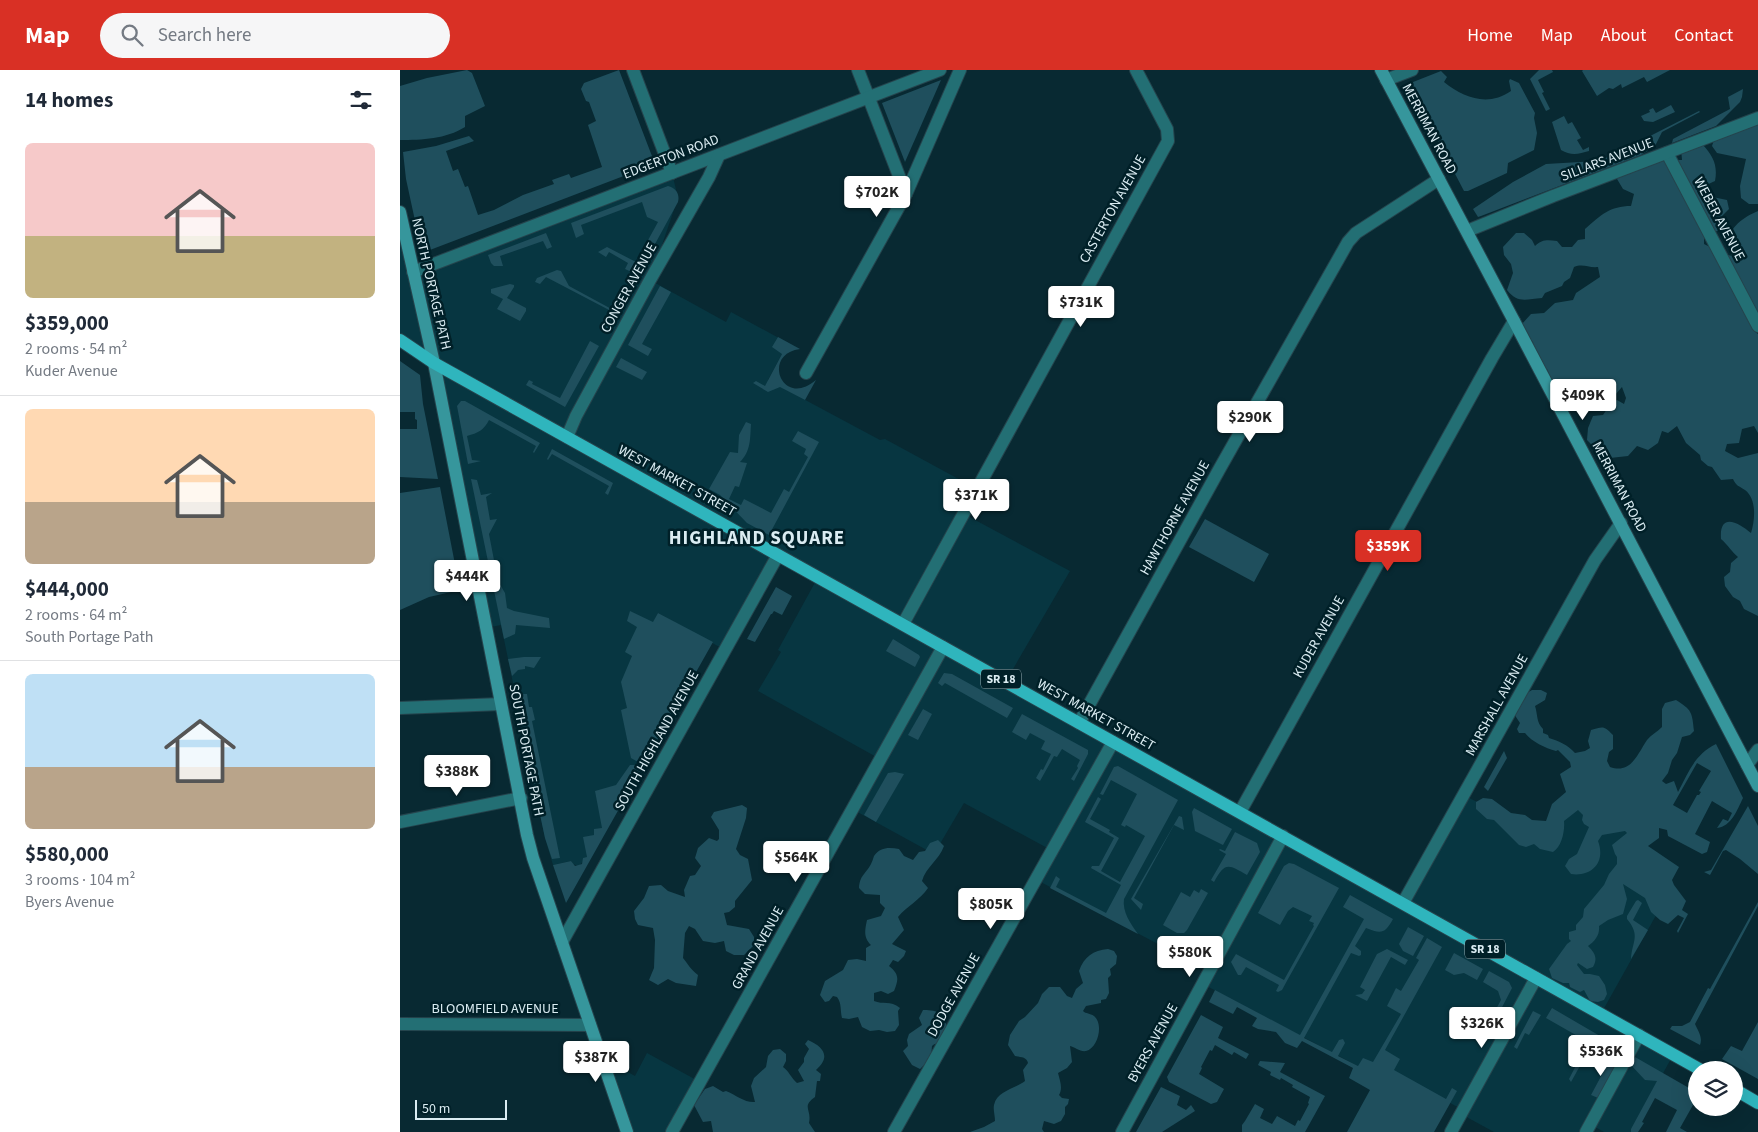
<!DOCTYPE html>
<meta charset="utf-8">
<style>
body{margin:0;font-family:"Source Sans 3",sans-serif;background:#f6f6f7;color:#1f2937;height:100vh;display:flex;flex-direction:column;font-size:19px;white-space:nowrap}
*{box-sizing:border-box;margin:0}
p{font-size:16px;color:#747a83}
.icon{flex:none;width:28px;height:28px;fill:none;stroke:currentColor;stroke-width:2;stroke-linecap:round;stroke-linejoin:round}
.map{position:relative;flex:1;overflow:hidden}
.sheet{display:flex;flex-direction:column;background:#fff;width:400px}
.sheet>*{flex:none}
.controls{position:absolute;left:1288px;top:991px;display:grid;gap:10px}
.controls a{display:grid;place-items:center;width:55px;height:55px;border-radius:50%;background:#fff;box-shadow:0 5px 20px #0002;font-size:25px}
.scale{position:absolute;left:15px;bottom:12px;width:92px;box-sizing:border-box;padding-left:5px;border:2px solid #daecf2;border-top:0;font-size:14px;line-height:18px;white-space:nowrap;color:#daecf2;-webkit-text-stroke:4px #002028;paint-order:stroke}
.price{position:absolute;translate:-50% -42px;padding:0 11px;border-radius:5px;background:#fff;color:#222;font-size:16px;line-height:32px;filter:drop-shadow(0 1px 2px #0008)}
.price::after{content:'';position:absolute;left:50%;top:30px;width:15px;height:11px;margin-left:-8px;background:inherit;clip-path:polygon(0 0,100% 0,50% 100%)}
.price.active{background:#d93025;color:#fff}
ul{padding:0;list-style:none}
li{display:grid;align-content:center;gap:10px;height:265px;padding:0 25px}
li+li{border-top:1px solid #e0e1e3}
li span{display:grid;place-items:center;height:155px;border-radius:8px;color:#555}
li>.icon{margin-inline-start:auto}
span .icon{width:90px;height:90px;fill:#fffc;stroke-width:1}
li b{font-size:21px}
h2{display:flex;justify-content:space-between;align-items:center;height:60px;padding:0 25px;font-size:21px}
header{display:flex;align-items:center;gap:30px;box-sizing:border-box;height:70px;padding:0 25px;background:#d93025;color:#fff}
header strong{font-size:24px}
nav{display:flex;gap:28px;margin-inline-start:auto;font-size:18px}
.search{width:350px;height:45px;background:#f6f6f7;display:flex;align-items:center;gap:12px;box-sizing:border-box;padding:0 18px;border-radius:28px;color:#747a83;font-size:19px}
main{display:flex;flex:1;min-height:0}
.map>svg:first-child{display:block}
.built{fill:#073641}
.green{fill:#1f4f5d;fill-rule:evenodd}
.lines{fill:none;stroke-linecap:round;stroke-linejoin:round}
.street-casing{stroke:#25444d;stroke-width:14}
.secondary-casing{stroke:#25444d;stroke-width:14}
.primary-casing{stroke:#25444d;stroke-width:14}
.street{stroke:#236f74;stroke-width:12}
.secondary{stroke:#36969c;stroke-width:12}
.primary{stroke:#2fb5bd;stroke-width:12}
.labels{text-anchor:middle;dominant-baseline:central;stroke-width:5;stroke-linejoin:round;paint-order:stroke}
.shield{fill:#002028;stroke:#99afb5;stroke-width:1}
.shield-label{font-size:12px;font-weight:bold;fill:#daecf2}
.street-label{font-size:14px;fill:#daecf2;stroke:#002028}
.district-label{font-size:19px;font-weight:bold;letter-spacing:1px;fill:#daecf2;stroke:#002028}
</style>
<header>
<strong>Map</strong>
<div class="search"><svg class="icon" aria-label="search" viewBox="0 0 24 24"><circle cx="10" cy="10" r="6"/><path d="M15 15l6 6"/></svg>Search here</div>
<nav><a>Home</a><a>Map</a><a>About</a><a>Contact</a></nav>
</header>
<main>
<section class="sheet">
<h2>14 homes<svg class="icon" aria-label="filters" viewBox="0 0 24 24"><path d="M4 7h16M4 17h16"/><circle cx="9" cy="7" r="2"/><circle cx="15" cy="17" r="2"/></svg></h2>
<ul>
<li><span style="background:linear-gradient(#f6c9c9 60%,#c2b280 0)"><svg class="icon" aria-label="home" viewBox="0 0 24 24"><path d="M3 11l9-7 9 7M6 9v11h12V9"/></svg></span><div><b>$359,000</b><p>2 rooms · 54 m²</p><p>Kuder Avenue</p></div></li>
<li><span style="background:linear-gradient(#ffd9b3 60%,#b9a48a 0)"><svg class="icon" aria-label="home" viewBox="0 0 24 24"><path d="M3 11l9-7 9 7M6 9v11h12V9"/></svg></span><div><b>$444,000</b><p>2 rooms · 64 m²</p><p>South Portage Path</p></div></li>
<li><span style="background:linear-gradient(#bfe0f5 60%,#b9a48a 0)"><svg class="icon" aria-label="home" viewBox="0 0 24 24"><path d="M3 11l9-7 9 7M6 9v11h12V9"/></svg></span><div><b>$580,000</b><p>3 rooms · 104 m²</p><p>Byers Avenue</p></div></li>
</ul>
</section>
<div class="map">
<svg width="1358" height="1062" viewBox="0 0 1358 1062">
<rect width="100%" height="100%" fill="#082932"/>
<g class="built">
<path d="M272,103L278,128L250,210L326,252L331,242L388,273L368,310L480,370L485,369L577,419L564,444L670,501L606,611L1273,985L1231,1062H1204L1190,1054L1186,1062H1094L1061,1044L1063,1040L990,1000L984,1010L803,914L809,901L635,809L651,780L564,733L534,784L452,739L480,689L358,621L381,582L378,580L418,507L379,485L325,580L258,543L254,552L302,578L202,758L194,765L187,787L180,795L178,796L173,794L171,791L153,795L145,768L101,555L86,558L34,293L0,270V142L13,202Z"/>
<path d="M1171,724L1240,760L1264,831L1202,942L1005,833L1065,726L1149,767Z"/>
<path d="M247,983L300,1012L272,1062H227L202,988L235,1006Z"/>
</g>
<g class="green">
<path d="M67,0L72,3L85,36L65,46V57C46,69 22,70 0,70V16L27,8Z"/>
<path d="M219,0L255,94L22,183L6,109L3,82L36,76L69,66L74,71L46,81L53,101L58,99L65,117L68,116L78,145L94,140L123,125L154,114L152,110L169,104L171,108L202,97L188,55L196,51L189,32L186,31L181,19L184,13Z"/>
<path d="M1139,0H1152L1153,2L1138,10L1144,22L1142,23L1150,39L1146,41L1130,9Z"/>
<path d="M1183,0H1270L1247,12L1244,7L1222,18L1221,14L1213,19L1209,18L1197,26L1182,1Z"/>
<path d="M1041,1L1047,7L1044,12C1064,28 1088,37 1111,21L1109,11L1110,9L1119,13L1135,43L1134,48L1137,63L1134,80L1108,93L1107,103L1068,121H1064L1008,14Z"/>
<path d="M541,10L505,92L482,33Z"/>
<path d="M1343,19L1342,27L1340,32L1316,56L1272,73L1273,69L1330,39L1328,27Z"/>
<path d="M1271,35L1275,42L1253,52L1244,51L1241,46L1250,42L1249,40L1253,38L1256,43Z"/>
<path d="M1299,41L1300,42L1262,62L1255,76L1241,85L1081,146L1078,147L1073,139L1113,112L1146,94L1197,91L1211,86Z"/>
<path d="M1164,46L1168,54L1172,52L1181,68L1177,70L1183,80L1189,77V81C1179,84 1171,86 1161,80L1152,52Z"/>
<path d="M1339,54L1358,55V134H1349L1341,128L1340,116L1346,89L1317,83L1312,76L1316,64Z"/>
<path d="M1303,75C1313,86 1318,95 1315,111L1302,117L1298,124L1327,130L1329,139L1322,146L1325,158L1304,166V174L1324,184L1332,186C1331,183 1328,178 1328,175C1328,157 1344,147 1358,141V251L1353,260L1358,264V363L1354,356L1342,359L1339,373L1327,374L1325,381L1338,388L1358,383V546L1344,539L1340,531L1333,527L1325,516L1324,507L1330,502L1331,493L1338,487C1332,482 1328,475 1321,469C1319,442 1338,452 1351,463C1355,450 1357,429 1345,420C1339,416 1336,416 1333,409L1321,410L1312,397L1308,396L1301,390L1300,385L1286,373L1277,356L1268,363L1262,361L1258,373L1248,380L1237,376L1228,386L1201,389L1196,379L1187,370L1188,358L1193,346L1203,345L1211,333L1217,330L1224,334L1226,328L1222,317C1215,325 1212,330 1201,329L1199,337C1187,344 1176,340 1164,335L1159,323L1161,317L1151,309L1147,299L1143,298L1134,282L1133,272L1125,266L1122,254L1131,244L1144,243L1155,233L1173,230L1176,223L1200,207L1198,197C1188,198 1183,193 1174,197L1170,208L1164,212L1162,216L1145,223L1142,228C1126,229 1118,234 1107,220L1113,203L1111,194L1104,185L1103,177L1116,163H1124L1132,170L1135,176C1142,169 1148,170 1157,171L1162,177H1172L1178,170L1185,169V159C1201,145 1210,136 1231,136L1234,124L1223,119L1217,109L1218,100L1227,96L1240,100L1251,90H1282L1281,78Z"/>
<path d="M268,116C276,118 280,124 278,132L238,205L225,199L228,193L209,182L206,187L198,182L207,177L236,192L258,152L247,147L242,132L181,155L184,164L176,168L171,153Z"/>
<path d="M146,163L152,177L147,179L143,171L100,186L103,196H94L91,193L88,185Z"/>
<path d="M157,200L161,201L169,216L217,242L206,263L201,261L211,241L146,207L140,214L135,212L137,208Z"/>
<path d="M110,214L114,215V217L107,228L126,238V241L120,251L97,239L103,229L91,223V219Z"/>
<path d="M260,216L271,222L242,274L252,279L248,286L228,275Z"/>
<path d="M378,267L400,279C361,284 382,339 416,310L405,330L380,317L368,322L353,313L356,311L365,316L382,284L372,277Z"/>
<path d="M190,271L199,276L165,337L126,315L129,310L133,312L132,314L160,328Z"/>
<path d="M221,288L247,302L242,310L216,297Z"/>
<path d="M0,291L20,305L23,334L38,409L0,407V359H17V350L15,349V342H0Z"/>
<path d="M61,331H65L140,373L134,383L133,382L136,376L89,350C84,360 78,363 67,366L72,390L81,391L68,394L57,336Z"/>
<path d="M346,352L351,354C350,369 351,381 340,392L347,393L339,417L335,416L329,429L341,435L344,429L371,443L384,419L389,422L408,387L404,384L406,379L392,371L398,361L419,372L369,465L347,453L320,425L309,419L330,382L338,383L339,365Z"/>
<path d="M152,379L213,413L208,425L205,423L209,416L152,384L148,390L147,389Z"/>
<path d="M71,409L77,410L81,425L92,423L86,427L90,450L97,449L89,464L98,511L105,523L107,538L114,541L149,548L150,558L116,555L115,564L104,569Z"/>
<path d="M40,417L60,520L29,527L0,540V423Z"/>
<path d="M805,449L869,484L854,512L789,477Z"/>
<path d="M376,517L392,526L382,545L374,541L372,544H371L355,572L347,569Z"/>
<path d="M230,541L253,552L258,543L313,572L166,833L153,795L171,791L175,796L182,794L183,788L187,787L183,767L194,765V759L202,758L195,721L216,715L230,695H236L238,692L231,688L221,640L227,638L221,612L232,586L225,582L237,557L227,551Z"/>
<path d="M493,569L519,585L520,587L515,597L486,581Z"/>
<path d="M124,587H141L134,598L125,596V599L118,600L112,606L108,589Z"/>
<path d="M544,603L552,604L613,638L607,648L545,613L542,616L538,613Z"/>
<path d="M1132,620H1141L1147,623L1145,630L1135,636C1138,645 1136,652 1143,659V663L1148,665L1149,668C1159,671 1168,675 1175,683L1185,681L1190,678L1188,671L1191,660C1204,656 1204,656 1213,665V679L1209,682L1207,691L1210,697C1231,704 1237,685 1247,670C1251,665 1257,662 1262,657V639L1265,633L1276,630C1292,640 1292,642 1294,661L1290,665L1282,667L1277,683L1272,690L1268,703L1262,711L1266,714L1274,711L1278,722C1289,702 1294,685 1316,674L1343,728C1337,740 1332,756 1317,758L1323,749L1328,751L1332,743L1312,731L1295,764L1310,772L1307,782L1302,784L1268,766L1267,760L1259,758V768L1248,776L1279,797L1272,810L1274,815L1286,831L1282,840L1288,844L1278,863L1277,861L1284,848L1278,845L1268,854L1260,850L1251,842L1245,828L1223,814L1227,829L1223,844L1208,850L1199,856C1200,865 1195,871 1188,876C1195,883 1198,888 1193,897L1187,899L1178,893L1177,895L1184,904H1190L1199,906L1205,915L1207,924L1204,930L1198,932L1190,931L1184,920L1180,922L1170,917L1169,913H1163L1152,908L1149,899L1167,874L1171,871L1169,869V862L1176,860V855L1183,847L1184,839L1204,815L1209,804L1217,794V787L1215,784L1212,775L1227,763L1225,761L1202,765L1198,771C1206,792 1192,807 1171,804L1165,796L1169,789L1177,784L1189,757L1184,754L1182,750L1183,745L1178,740L1164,751C1165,760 1162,777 1153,782L1140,779L1134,774L1126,777L1119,775L1094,750L1087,749L1076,739V732L1083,728L1092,729L1111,743L1125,745L1132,750L1146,751L1152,734L1166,722L1160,704L1171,697L1170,692L1158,680L1156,681C1145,678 1132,672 1125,663H1119L1117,659L1120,653L1116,647L1114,640L1125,624ZM1297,693L1311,701L1299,721L1301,722L1299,725H1297L1287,743L1273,735Z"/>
<path d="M122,624H127L129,637H132L135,650L132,651L160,788L152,789L145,768L117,637Z"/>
<path d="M523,639L532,644L518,670L508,665Z"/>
<path d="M622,644L688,680V684L674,711L671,709L678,698L677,696L680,690L662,679L657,687L654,686L640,711L636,708L641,699L643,700L651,684L641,679L645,671L630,663L626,670L612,662Z"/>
<path d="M1104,681L1107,688L1088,721L1084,717Z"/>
<path d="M718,696L778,730L724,829C722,842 731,854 738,864L650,818L656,806L660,809L656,817L706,843L721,815L691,798L692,796H699L714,768L685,752L698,727L701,729L690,749L710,760L709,762L719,768L701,801L720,812L745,766L726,755L725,757L721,755L737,724L711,710L703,725L700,724L714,697Z"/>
<path d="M495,702L504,704L476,752L464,745L488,703Z"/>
<path d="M342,735L347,738L346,748L336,779L340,785L348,789L352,810L335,831V837L329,842L324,843L327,855L349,859L354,867V875L344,885H334L326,881L324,871L315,873L303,871L295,859L289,856L285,863L283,888C288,894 291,900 298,905L296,916L276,913L268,909L258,915L249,910L254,898L255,870L253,858L238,855L235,849L234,841L244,828L249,816L261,815L268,821L285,827L284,820L290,806L295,805L301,796L295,788L298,778L309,768L317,771L319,769V760L311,747L314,742Z"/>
<path d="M1348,736L1358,756V804L1340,789L1326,780L1323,781L1310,805L1304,802L1311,800Z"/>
<path d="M794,738L832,759L823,775L795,761L792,742Z"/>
<path d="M779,746L782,747L784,760L774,755L734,828L743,834L741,840L731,829Z"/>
<path d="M835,762L857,773L860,782L847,805C828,794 825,792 814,812L811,810L826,784L819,780L820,779L825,781Z"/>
<path d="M538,770L544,776C539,790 526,797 522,811L528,818C520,830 507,836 498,847L504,860L492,874L506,881L504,886L498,892L493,890L489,896C499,904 499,909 494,921L488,924L481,921L474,923V931C483,935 490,930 500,938L498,941L499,955L495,961L487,962L479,960L470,961L462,957L458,947L449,949L442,948C440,940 442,934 437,927L433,926L429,931L425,932L420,925L425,911L443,900L448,890L457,889L466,891V878L471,875C463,867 465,860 467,850L481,846L485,838L480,833V825L465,824L459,818C460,805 465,805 471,794C472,792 473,789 474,786C480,777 489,777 499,779L504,786L513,790L519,782L525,781L530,773Z"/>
<path d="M889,793L894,794L939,818L888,909L882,920L878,922L876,921L879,915L846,897L841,905H838L831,892L836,884L884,910L914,856L913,855L914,853L909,851L912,846L893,837L888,841L880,855L858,843L884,796Z"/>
<path d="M801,819L808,823L787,860L784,863H777L763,855L781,822L790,827L794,820L799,823Z"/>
<path d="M950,825L993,849C985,864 981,864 966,858L955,876L961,881V885L959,886L951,883L904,968L932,982L939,970L943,969L945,973L938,986L958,996L963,988L973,992L1001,944L987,936L996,918L1001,921L1019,890L1016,888L1027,868L1042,877L985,980L1000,989L994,1000L1046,1029L1052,1018L1057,1021L1034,1062H947L970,1020L949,1008L953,998L902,971L897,978L885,973L876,962L858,959L852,956L857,948L837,937L833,944L809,932L815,920L900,965L964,849L943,837Z"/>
<path d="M1238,830L1242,833L1233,850L1248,860L1231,889C1232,871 1241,866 1227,849V846L1236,831Z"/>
<path d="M1358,832V836L1295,954C1298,961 1303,967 1300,975L1270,959L1272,956H1282L1290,952L1308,918L1310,919Z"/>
<path d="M1008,857L1024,866L1013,886L1003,881L999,874Z"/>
<path d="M708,879L714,881L717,886L716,894L710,899L711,905L708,908L709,923L706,929L701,930V933L686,936L683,941C686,944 690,943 694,946C704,954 698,978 686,981C680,982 675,977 670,976L672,992L667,998L658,1003C660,1011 663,1018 659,1025L662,1028L669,1029L668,1034L665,1037V1044L661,1051L654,1054L644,1051L642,1059L644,1062H570L584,1057L595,1051C595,1045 593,1040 594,1035C597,1021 615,1019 625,1011L623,1000L628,993C627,987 621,987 615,986L608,975L610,965L619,951L625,947L638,933L642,924L649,917H660L667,926L672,928L676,919L683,913L679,901C684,887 693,880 708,879Z"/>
<path d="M987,879L1008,890L1005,895L991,887L967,931L955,925L962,924L965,920L960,917L977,884Z"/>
<path d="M1054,883L1083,899L1077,910L1064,903L1054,905L1045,900Z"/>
<path d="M1089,901L1109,912L1112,918L1085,970L1082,965L1101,930L1098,921L1083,912Z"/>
<path d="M1152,938L1224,980L1198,1028L1191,1025L1206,997L1186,985L1171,1012L1169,1009L1188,972L1146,948Z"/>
<path d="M523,940C528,940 534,940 539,943C546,948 551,965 542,971C539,973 535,973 532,976L531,987L527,989V992L520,999L512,995L503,981L508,976L507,970L509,964L522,955L519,948Z"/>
<path d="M1133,941L1141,945L1129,965L1125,963L1117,979L1114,977Z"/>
<path d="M801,945L823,957L818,968L849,984L846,989L834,982L832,985L815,975L812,981L810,980L801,997L802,998L799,1004L824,1019L817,1032L811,1034L769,1012L767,1007Z"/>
<path d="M1358,952V1009L1322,989L1331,976L1342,981Z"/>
<path d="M408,970C424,977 431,987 416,1000L421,1004L420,1011H417L415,1027C401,1037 412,1039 409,1053L415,1062H313L311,1051L303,1052L294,1035L305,1019L313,1016L323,1022L326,1021C336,1025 345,1033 355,1032L351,1016L354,1008L366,997L368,986L373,980L380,979L386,984V991L383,997C389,1001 391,1008 397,1013L404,1011L398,1000L404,992V988L409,979L405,974Z"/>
<path d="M1235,987L1296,1022V1030L1294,1029L1292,1034L1293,1035L1280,1058L1287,1062H1266L1277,1040L1255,1028L1242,1052L1244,1053L1238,1062H1231V1059L1257,1011L1245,1010L1230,994Z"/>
<path d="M860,991L885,993L880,1002L925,1026L905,1062H842V1055L845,1051L855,1034L864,1039L860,1048L872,1054L877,1046L895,1056L898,1050L900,1051L909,1034L908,1033L910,1027L892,1017L893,1015L881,1008L880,1010L870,1005L871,1002L858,995Z"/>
<path d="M761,1017L780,1026L777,1035L786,1040L791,1035L795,1041L762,1062H736Z"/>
</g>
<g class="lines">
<defs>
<g id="street">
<path d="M233,0L272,103"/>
<path d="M458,0L506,124"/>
<path d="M986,10L1012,0"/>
<path d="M1267,83L1358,256"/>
<path d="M1067,161L1153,126L1358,48"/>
<path d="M13,202L540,0"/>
<path d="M406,303L506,124L560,0"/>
<path d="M167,367L176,346L250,210L309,107L319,85"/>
<path d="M503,554L768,71L767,59L736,0"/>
<path d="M0,638L101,634"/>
<path d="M679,653L820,398L948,172L956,163L1039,109"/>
<path d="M1347,695L1358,680"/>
<path d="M840,742L1092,288L1114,251"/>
<path d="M0,752L121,728"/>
<path d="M1003,833L1195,490L1221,453"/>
<path d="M162,872L378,485"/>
<path d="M0,954L190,955"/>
<path d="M272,1062L543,577"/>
<path d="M494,1062L713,672"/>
<path d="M722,1062L883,766"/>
<path d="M1051,1062L1136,908"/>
<path d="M1186,1062L1239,965"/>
</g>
<g id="secondary">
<path d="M981,0L1114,251L1358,716"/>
<path d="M0,142L34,293L127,765L133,788L227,1062"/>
</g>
<g id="primary">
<path d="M0,270L34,293L1301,1000"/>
<path d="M1334,1019L1358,1033"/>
</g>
</defs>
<use href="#street" class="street-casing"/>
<use href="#secondary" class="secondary-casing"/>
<use href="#primary" class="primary-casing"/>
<use href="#street" class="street"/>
<use href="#secondary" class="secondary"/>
<use href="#primary" class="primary"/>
</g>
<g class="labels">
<g class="shield">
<rect x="581" y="599.5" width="40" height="19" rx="4"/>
<rect x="1065" y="869.5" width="40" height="19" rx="4"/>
</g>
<g class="shield-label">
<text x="601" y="609">SR 18</text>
<text x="1085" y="879">SR 18</text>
</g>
<g class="street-label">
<text transform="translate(1029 59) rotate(62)">MERRIMAN ROAD</text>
<text transform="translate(271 87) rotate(-21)">EDGERTON ROAD</text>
<text transform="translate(1207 90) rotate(-21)">SILLARS AVENUE</text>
<text transform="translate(713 139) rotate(-61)">CASTERTON AVENUE</text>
<text transform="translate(1319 149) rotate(62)">WEBER AVENUE</text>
<text transform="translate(31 214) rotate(77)">NORTH PORTAGE PATH</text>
<text transform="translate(229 218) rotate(-61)">CONGER AVENUE</text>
<text transform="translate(277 411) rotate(29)">WEST MARKET STREET</text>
<text transform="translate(1219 417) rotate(62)">MERRIMAN ROAD</text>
<text transform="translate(775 448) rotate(-61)">HAWTHORNE AVENUE</text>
<text transform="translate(919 567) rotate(-61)">KUDER AVENUE</text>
<text transform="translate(1097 635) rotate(-61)">MARSHALL AVENUE</text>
<text transform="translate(696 645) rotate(29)">WEST MARKET STREET</text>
<text transform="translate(257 671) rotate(-61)">SOUTH HIGHLAND AVENUE</text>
<text transform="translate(126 680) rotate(79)">SOUTH PORTAGE PATH</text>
<text transform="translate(358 878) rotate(-61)">GRAND AVENUE</text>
<text transform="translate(554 925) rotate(-61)">DODGE AVENUE</text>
<text x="95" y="939">BLOOMFIELD AVENUE</text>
<text transform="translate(753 973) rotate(-61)">BYERS AVENUE</text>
</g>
<g class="district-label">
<text x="357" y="468">HIGHLAND SQUARE</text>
</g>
</g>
</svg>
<div class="controls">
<a><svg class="icon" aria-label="layers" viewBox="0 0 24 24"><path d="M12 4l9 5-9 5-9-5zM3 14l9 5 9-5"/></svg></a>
</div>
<div class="scale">50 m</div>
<b class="price" style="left:477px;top:148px">$702K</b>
<b class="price" style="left:681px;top:258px">$731K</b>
<b class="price" style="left:1183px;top:351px">$409K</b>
<b class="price" style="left:850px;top:373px">$290K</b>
<b class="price" style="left:576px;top:451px">$371K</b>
<b class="price active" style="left:988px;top:502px">$359K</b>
<b class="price" style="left:67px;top:532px">$444K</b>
<b class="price" style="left:57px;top:727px">$388K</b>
<b class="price" style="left:396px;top:813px">$564K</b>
<b class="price" style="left:591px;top:860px">$805K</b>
<b class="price" style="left:790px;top:908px">$580K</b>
<b class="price" style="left:1082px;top:979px">$326K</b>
<b class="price" style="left:1201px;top:1007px">$536K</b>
<b class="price" style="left:196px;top:1013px">$387K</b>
</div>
</main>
